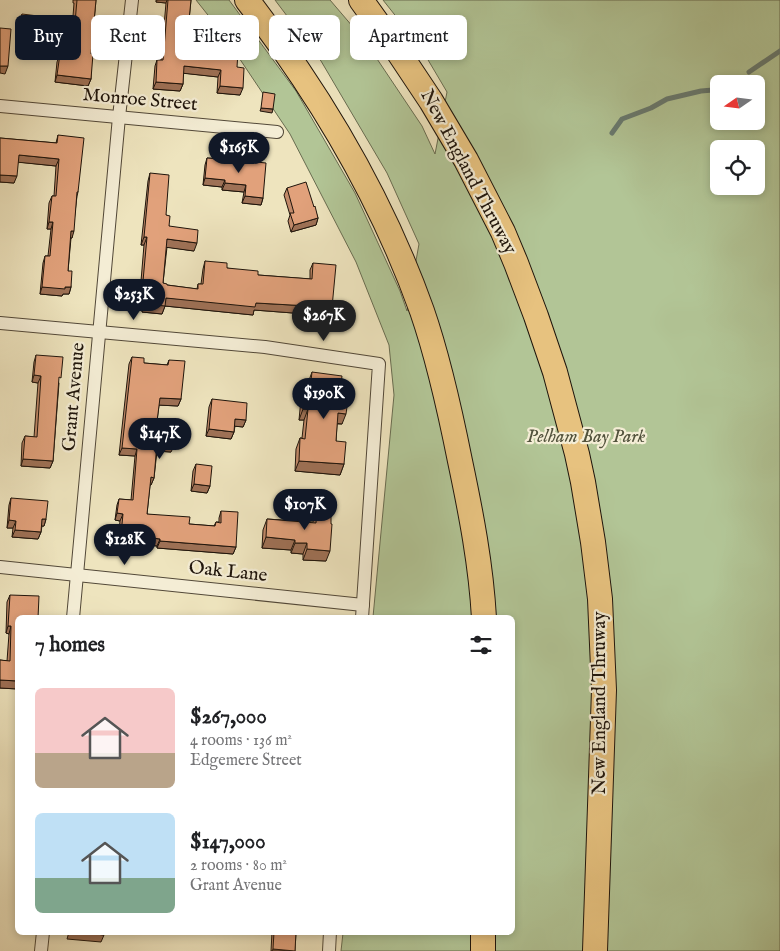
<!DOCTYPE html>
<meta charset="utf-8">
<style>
body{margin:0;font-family:"IM FELL English",serif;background:#f2f2f2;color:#202124;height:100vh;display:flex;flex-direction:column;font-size:19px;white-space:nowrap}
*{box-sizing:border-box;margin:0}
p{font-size:16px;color:#757577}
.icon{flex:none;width:28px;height:28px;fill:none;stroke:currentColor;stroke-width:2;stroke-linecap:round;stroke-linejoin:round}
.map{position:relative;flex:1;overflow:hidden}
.panel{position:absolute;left:15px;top:615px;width:500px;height:320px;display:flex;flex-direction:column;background:#fff;border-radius:8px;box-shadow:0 2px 8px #0003}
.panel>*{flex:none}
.guide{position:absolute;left:15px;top:15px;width:500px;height:45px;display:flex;gap:10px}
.needle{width:32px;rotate:256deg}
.fabs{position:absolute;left:710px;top:75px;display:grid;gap:10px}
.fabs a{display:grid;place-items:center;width:55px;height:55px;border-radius:8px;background:#fff;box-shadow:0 2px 8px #0003;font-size:25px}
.price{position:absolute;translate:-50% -42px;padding:0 11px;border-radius:18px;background:#111827;color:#fff;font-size:16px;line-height:32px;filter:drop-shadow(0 1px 2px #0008)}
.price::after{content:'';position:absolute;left:50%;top:30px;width:15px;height:11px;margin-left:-8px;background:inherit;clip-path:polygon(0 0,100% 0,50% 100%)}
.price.selected{background:#222;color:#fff}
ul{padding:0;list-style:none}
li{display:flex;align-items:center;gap:15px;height:125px;padding:0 20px}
li span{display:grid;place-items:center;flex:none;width:140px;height:100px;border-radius:8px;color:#555}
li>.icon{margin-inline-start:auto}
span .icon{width:60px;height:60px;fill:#fffc;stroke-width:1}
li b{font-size:21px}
h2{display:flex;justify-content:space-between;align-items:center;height:60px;padding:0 20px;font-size:21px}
.pill{padding:0 18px;border-radius:8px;background:#fff;box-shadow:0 2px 8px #0003;font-size:18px;line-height:45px}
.pill.selected{background:#111827;color:#fff}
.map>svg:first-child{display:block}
.green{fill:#b2c596;stroke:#686c50;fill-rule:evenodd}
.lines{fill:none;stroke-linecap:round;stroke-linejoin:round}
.stream{stroke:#687a70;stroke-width:5}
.street-casing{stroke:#524838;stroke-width:14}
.highway-casing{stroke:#1e140b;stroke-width:26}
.street{stroke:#f4edd5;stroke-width:12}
.highway{stroke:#e7c27f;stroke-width:24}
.wall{fill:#c28a6a;stroke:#1e140b}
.shaded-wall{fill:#9e7156;stroke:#1e140b}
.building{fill:#e1a17b;stroke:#1e140b}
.labels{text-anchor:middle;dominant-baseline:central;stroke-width:4.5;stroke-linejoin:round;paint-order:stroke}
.street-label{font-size:19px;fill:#1e140b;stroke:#f4edd5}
.park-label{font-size:19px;font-style:italic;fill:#52523c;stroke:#f4edd5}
</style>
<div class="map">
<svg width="780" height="951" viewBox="0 0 780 951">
<rect width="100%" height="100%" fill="#eee4be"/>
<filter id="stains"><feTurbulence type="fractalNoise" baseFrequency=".004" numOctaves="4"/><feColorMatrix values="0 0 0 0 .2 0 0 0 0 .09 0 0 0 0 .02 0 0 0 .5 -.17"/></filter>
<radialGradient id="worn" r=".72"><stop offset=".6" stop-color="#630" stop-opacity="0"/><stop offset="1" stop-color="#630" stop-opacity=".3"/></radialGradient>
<path class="green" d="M196,0H229L296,91L355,193L400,291L407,311L419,244L387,173L321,61L275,0H330L365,41L422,126L435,154L447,92L421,48L383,0H780V951H341L343,933L512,932V618L373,617L394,395L389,345L356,262L290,134L223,34ZM719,84H756V121H719ZM719,149H756V186H719Z"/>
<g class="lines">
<g class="stream">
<path d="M749,72L780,51"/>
<path d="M729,84L737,81"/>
<path d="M612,133L622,119L651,108L667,99L701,91L713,90L719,88"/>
</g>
<defs>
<g id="street">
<path d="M0,106L277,132"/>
<path d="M0,323L265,347L379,364L362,618"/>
<path d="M0,567L363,605"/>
<path d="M73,618L119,117L132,0"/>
<path d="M41,951L43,932"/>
<path d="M329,951L330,932"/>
</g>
<g id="highway">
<path d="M247,0C320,94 382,199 422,311C439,360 450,411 460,461C471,513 481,565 484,618"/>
<path d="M361,0L399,53L431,101L466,160L503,232L516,263L536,316L555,372L577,454L583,482L593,542L600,599L604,690L595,951"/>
<path d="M483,932V951"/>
</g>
</defs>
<use href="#street" class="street-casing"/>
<use href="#highway" class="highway-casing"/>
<use href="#street" class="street"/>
<use href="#highway" class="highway"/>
</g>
<g class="wall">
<path d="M73,0H96L91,54V79L88,86L55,82L57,62L60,54L70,56L74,3H73Z"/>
<path d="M156,0H191L189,20L199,49L237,67L240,95L217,93L218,77L183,73V84L180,91L153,89L155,66L157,60H161L166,3L156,2Z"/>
<path d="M22,14L33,44L17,41L20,21Z"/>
<path d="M58,135L78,192L77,196L72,238H71L68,271L71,287L69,294H63L62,296L40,294L43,263L45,256H48L51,229H47L49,203L52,196H54L56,166L18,162L14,183L0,182V138L56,143Z"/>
<path d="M223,155L237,160L263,198L261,205L242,203L244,192L222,190V187L203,185L205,165L207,158L221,159Z"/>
<path d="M150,173L166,215L169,226L194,251L167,247L163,283L167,285L197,289L198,284H201L203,269L205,261L227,268L258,275L310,279V270L313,263L328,325L305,323L306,314L254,310L253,315L165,306L162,314L142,312V309L128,308L129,288L132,280L141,281L144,245H141L148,181Z"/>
<path d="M287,188L314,207L318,218L316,225L291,232L288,221L290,215L284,195Z"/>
<path d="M36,355L59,383L53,461L50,468L21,466L22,443L25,436L34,437L38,383L32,382L34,362Z"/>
<path d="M132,357L144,363L167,365L169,360L181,399L178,406L159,405L156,429L171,452L157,451L154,478L151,485H150L147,514L189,524L214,526L216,522H219V518L221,511L236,547L233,554L157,548V546L118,541L120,521L115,520L117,505L119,499L131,500L135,456L119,455L129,364Z"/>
<path d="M312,372L340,391L342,424H337L336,441L344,464L340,475L295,471L296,449L300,438H302L304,420H299L301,399L305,388H308V383Z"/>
<path d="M212,399L246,420L243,427L235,426L234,432L231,439L206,436L209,407Z"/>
<path d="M196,464L210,486L207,493L191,491L193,471Z"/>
<path d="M11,498L46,519L44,526H42L41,532L38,539L12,537L13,528H7L9,505Z"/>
<path d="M317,508L326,561L303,560V554L291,553V550L262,548L263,530L267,519L313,522L314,519Z"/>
<path d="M10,595L18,618V689L0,688V660L7,661L9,634L6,633L7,602Z"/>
<path d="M272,932H296L295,951H271Z"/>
</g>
<g class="shaded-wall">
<path d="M157,0H167L166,3L156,2Z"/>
<path d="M19,34L35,36L33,44L17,41Z"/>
<path d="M0,66H8L5,74L0,73Z"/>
<path d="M184,66L221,70L218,77L181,73Z"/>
<path d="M57,75L91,79L88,86L55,82Z"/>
<path d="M156,82L183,84L180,91L153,89Z"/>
<path d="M220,86L243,88L240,95L217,93Z"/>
<path d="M261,108L273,109L272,113L260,111Z"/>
<path d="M19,155L59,159L56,166L16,162Z"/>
<path d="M0,175L17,176L14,183L0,182Z"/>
<path d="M205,178L225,180L222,187L203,185Z"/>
<path d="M225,183L246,185L244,192L222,190Z"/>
<path d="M245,196L263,198L261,205L242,203Z"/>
<path d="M318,218L316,225L291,232L294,225Z"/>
<path d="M49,222H53L51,229H47Z"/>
<path d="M71,231H74L72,238H69Z"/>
<path d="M144,237H147L144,245H141Z"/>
<path d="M167,239L197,243L194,251L164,247Z"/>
<path d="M42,287H71L69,294H63L62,296L40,294Z"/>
<path d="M166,298L256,303L309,306L306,314L254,310L253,315L165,306L162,314L142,312L145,304Z"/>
<path d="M130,300L145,301L142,309L128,308Z"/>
<path d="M308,315L331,318L328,325L305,323Z"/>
<path d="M34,375L41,376L38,383L32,382Z"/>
<path d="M160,398L181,399L178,406L157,405Z"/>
<path d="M303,409H308L304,420H299Z"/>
<path d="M338,413L346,414L342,424L334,423Z"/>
<path d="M235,419L246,420L243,427L233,426Z"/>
<path d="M209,429L234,432L231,439L206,436Z"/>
<path d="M157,444L174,446L171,452L155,451Z"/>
<path d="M122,448L137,449L135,456L119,455Z"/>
<path d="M23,459L53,461L50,468L21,466Z"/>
<path d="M299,461L344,464L340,475L295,471Z"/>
<path d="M151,477L154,478L151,485L149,484Z"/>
<path d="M194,484L210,486L207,493L191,491Z"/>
<path d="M117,513L123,514L120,521L115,520Z"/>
<path d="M42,519H46L44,526H40Z"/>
<path d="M9,520L16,521L13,528H7Z"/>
<path d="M15,530L41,532L38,539L12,537Z"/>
<path d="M121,534L160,539L157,546L118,541Z"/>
<path d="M266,537L295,540L291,550L262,548Z"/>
<path d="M160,541L236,547L233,554L157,548Z"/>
<path d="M295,543H307L303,554L291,553Z"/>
<path d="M307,549L330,551L326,561L303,560Z"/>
<path d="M8,626H11L9,634L6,633Z"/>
<path d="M0,680L18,681V689L0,688Z"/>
<path d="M69,932H79L104,935L101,942L67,939Z"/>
<path d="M273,949L292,951H272Z"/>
</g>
<g class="building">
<path d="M77,0H96L91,54H93L91,79L57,75L60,54L72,56Z"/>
<path d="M168,0H191L189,20L201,22L199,49L238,52L237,67L244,68L243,88L220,86L221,70L184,66L183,84L156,82L157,60H163Z"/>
<path d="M22,14L38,16L35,36L19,34Z"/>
<path d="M0,28L11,29L8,66H0Z"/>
<path d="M263,92L275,94L273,109L261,108Z"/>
<path d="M58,135L84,138L78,192H77L74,231H71L68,271H72L71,287H65V289L42,287L45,256H50L53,222H49L52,196H56L59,159L19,155L17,176L0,175V138L57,143Z"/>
<path d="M223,155L238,157L237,160L266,163L263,198L245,196L246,185L225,183V180L205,178L207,158L222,159Z"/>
<path d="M150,173L169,175L166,215L170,216L169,226L198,230L197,243L167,239L163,283L167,284V285L198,289V284H203L205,261L227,263V268L258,271V275L312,279L313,263L336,265L331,318L308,315L309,306L256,303L255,307L166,298L165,306L145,304V301L130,300L132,280L143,281L147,237H144Z"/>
<path d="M306,182L314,207L315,206L318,218L294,225L290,213H294L287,188Z"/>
<path d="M36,355L63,357L61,378L59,377L53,461L23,459L25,436L37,437L41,376L34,375Z"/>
<path d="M132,357L144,358V363L168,365L169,360L185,361L181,399L160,398L156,429L175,431L174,446L157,444L154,478L151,477L147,514L190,517L189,524L215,526L216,522L221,523V511L238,512L236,547L160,541V539L121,534L123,514L117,513L119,499L133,500L137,449L122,448Z"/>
<path d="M312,372L342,376L340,391L349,392L346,414L338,413L336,441L346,442L344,464L299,461L300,438L305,439L308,409H303L305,388L310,389Z"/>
<path d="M212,399L247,403L246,420L235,419L234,432L209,429Z"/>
<path d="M196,464L212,466L210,486L194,484Z"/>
<path d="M11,498L48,501L46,519H42L41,532L15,530L16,521L9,520Z"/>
<path d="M317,508L331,509V524H332L330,551L307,549V543H295V540L266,537L267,519L316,523Z"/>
<path d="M10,595L39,596L38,618H18V681L0,680V660L10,661L11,626H8Z"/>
<path d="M79,932H104V935Z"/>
<path d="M274,932H296L295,951L273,949Z"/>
</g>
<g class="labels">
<g class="street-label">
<text transform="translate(140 100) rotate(5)">Monroe Street</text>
<text transform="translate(468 172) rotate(62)">New England Thruway</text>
<text transform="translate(74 397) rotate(-85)">Grant Avenue</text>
<text transform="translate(228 572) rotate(6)">Oak Lane</text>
<text transform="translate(600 703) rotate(-90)">New England Thruway</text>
</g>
<g class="park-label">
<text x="586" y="437">Pelham Bay Park</text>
</g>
</g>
<rect width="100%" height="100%" filter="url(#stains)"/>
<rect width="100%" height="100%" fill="url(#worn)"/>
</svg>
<div class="fabs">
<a><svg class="needle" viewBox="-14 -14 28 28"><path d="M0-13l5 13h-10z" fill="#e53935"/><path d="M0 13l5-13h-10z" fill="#757577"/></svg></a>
<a><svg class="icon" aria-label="locate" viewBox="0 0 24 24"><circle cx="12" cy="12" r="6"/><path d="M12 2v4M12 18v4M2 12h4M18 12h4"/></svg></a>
</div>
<b class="price" style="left:239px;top:174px">$165K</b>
<b class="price" style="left:134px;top:321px">$253K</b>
<b class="price selected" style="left:324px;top:342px">$267K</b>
<b class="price" style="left:324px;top:420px">$190K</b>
<b class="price" style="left:160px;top:460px">$147K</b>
<b class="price" style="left:305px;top:531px">$107K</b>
<b class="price" style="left:125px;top:566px">$128K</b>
<div class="guide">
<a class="pill selected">Buy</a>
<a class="pill">Rent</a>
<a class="pill">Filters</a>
<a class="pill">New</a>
<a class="pill">Apartment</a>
</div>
<section class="panel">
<h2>7 homes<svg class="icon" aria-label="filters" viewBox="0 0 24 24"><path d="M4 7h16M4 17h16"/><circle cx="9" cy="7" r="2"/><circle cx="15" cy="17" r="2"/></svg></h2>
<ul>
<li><span style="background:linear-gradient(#f6c9c9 65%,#b9a48a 0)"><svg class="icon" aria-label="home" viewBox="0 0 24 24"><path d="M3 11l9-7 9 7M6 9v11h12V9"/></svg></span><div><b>$267,000</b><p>4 rooms · 136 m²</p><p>Edgemere Street</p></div></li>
<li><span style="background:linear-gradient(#bfe0f5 65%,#7fa58c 0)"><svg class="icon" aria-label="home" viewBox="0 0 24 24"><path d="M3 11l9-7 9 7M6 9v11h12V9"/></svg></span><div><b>$147,000</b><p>2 rooms · 80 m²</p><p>Grant Avenue</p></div></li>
</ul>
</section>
</div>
